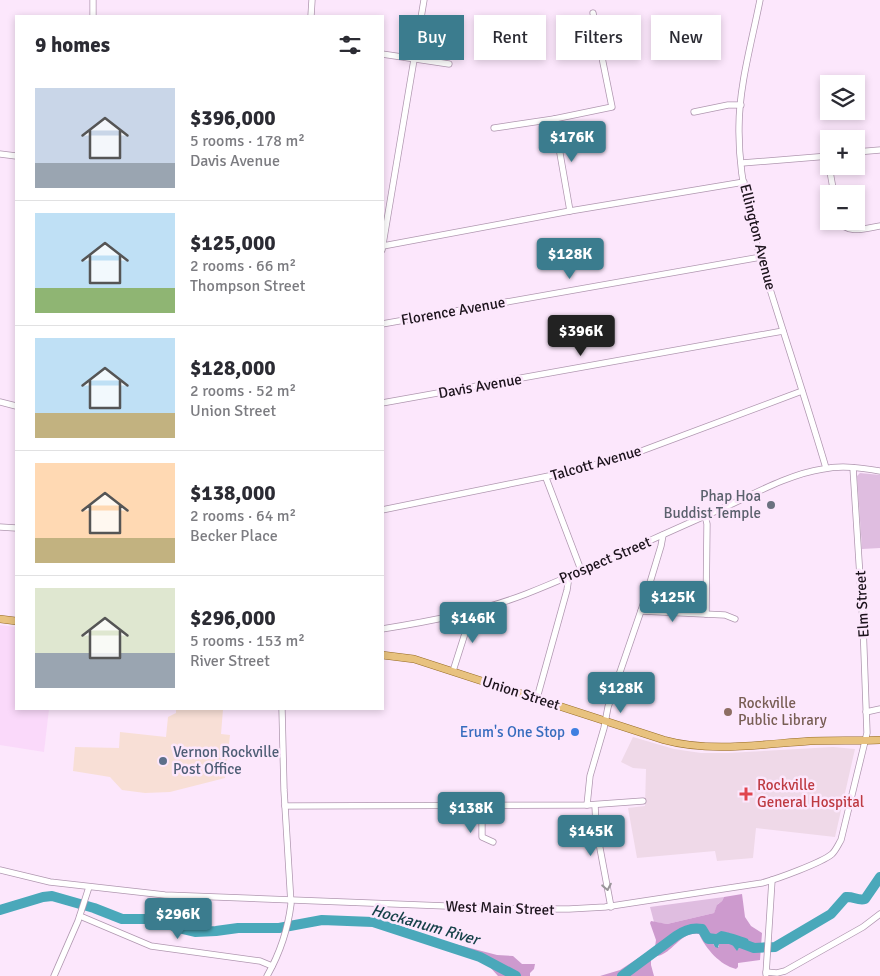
<!DOCTYPE html>
<meta charset="utf-8">
<style>
body{margin:0;font-family:Signika,sans-serif;background:#f7f7f7;color:#2b2b33;height:100vh;display:flex;flex-direction:column;font-size:19px;white-space:nowrap}
*{box-sizing:border-box;margin:0}
p{font-size:16px;color:#7c7c81}
.icon{flex:none;width:28px;height:28px;fill:none;stroke:currentColor;stroke-width:2;stroke-linecap:round;stroke-linejoin:round}
.map{position:relative;flex:1;overflow:hidden}
.drawer{position:absolute;left:15px;top:15px;width:369px;height:695px;display:flex;flex-direction:column;background:#fff;border-radius:0px;box-shadow:0 2px 8px #0003}
.drawer>*{flex:none}
.hud{position:absolute;left:399px;top:15px;width:406px;height:45px;display:flex;gap:10px}
.tools{position:absolute;left:820px;top:75px;display:grid;gap:10px}
.tools a{display:grid;place-items:center;width:45px;height:45px;border-radius:0px;background:#fff;box-shadow:0 2px 8px #0003;font-size:25px}
.price{position:absolute;translate:-50% -42px;padding:0 11px;border-radius:5px;background:#3b7c8e;color:#fff;font-size:16px;line-height:32px;filter:drop-shadow(0 1px 2px #0008)}
.price::after{content:'';position:absolute;left:50%;top:30px;width:15px;height:11px;margin-left:-8px;background:inherit;clip-path:polygon(0 0,100% 0,50% 100%)}
.price.current{background:#222;color:#fff}
ul{padding:0;list-style:none}
li{display:flex;align-items:center;gap:15px;height:125px;padding:0 20px}
li+li{border-top:1px solid #e1e1e2}
li span{display:grid;place-items:center;flex:none;width:140px;height:100px;border-radius:0px;color:#555}
li>.icon{margin-inline-start:auto}
span .icon{width:60px;height:60px;fill:#fffc;stroke-width:1}
li b{font-size:21px}
h2{display:flex;justify-content:space-between;align-items:center;height:60px;padding:0 20px;font-size:21px}
.tag{padding:0 18px;border-radius:0px;background:#fff;box-shadow:0 2px 8px #0003;font-size:18px;line-height:45px}
.tag.current{background:#3b7c8e;color:#fff}
.map>svg:first-child{display:block}
.commercial{fill:#f8dfd6}
.built{fill:#fad9fa}
.medical{fill:#efd9e8}
.green{fill:#dfbde0}
.forest{fill:#cd9ace;fill-rule:evenodd}
.water{fill:#4aa8ba}
.lines{fill:none;stroke-linecap:round;stroke-linejoin:round}
.river{stroke:#4aa8ba;stroke-width:10}
.minor-casing{stroke:#b097b0;stroke-width:7}
.major-casing{stroke:#966b25;stroke-width:8}
.minor{stroke:#fff;stroke-width:5.5}
.major{stroke:#e8c27f;stroke-width:7}
.oneway{stroke:#999599}
.worship-dot{fill:#6b7280;stroke:#fce7fc;stroke-width:2}
.education-dot{fill:#8d6e63;stroke:#fce7fc;stroke-width:2}
.shop-dot{fill:#3f7fe0;stroke:#fce7fc;stroke-width:2}
.service-dot{fill:#5c6f8a;stroke:#fce7fc;stroke-width:2}
.health-dot{fill:#e0444e;stroke:#fce7fc;stroke-width:2}
.labels{text-anchor:middle;dominant-baseline:central;stroke-width:5;stroke-linejoin:round;paint-order:stroke}
.street-label{font-size:15px;fill:#1c131c;stroke:#fce7fc}
.worship-label{font-size:15px;fill:#5b616d;stroke:#fce7fc;text-anchor:end}
.education-label{font-size:15px;fill:#785e54;stroke:#fce7fc;text-anchor:start}
.shop-label{font-size:15px;fill:#366cbe;stroke:#fce7fc;text-anchor:end}
.service-label{font-size:15px;fill:#4e5e75;stroke:#fce7fc;text-anchor:start}
.health-label{font-size:15px;fill:#be3a42;stroke:#fce7fc;text-anchor:start}
.water-label{font-size:16px;font-style:italic;fill:#164149;stroke:#fce7fc}
</style>
<div class="map">
<svg width="880" height="976" viewBox="0 0 880 976">
<rect width="100%" height="100%" fill="#fce7fc"/>
<path class="commercial" d="M176,709H223L221,734L230,735L225,778L170,792L145,793L122,790L110,777L73,771L75,747L119,748L120,732L166,737L168,717L176,713Z"/>
<path class="built" d="M0,625L16,627V709H49L44,752L0,745Z"/>
<path class="medical" d="M633,737L674,749L701,753H728L833,747L855,749L835,837L756,828L753,858L717,861L715,851L637,858L628,808L645,806L646,769L633,768L621,762Z"/>
<g class="green">
<path d="M860,473L880,475V548L862,549L857,476Z"/>
<path d="M724,897L722,901L718,904L714,913L667,924L654,922L650,907Z"/>
</g>
<g class="forest">
<path d="M742,894L745,917L751,926L762,933L760,960L738,963V967L736,969C720,965 706,949 699,934C683,931 676,947 663,954C660,956 655,956 651,957V965L654,976H600L620,970L655,947L656,940L650,923L651,921L667,924L714,913L717,905L722,901L724,897ZM725,932L734,935L750,946L739,948L737,950L730,942L719,944V947H715L708,934H716Z"/>
<path d="M451,943L497,955L513,956L522,964H535L534,969L530,973V976H498L489,966L488,957L455,947L450,945Z"/>
</g>
<path class="water" d="M721,931C728,932 741,936 748,939L750,946L739,948L737,951L730,942L719,944L718,948L715,947L708,933L716,934Z"/>
<g class="lines">
<g class="river">
<path d="M0,910L43,897L52,896L94,908L122,919H157L178,928L195,932L216,931L238,928H279L322,920L373,922L480,957L516,976"/>
<path d="M622,976L676,936C683,931 693,927 702,929L708,939H730L754,948L775,947L831,914L846,897C853,896 858,901 865,899L880,877"/>
</g>
<defs>
<g id="minor">
<path d="M93,0V16"/>
<path d="M760,0C752,41 739,86 739,127C738,188 757,248 775,305C792,359 810,414 826,468"/>
<path d="M311,16L312,0"/>
<path d="M382,54L449,64"/>
<path d="M694,112L728,105H741"/>
<path d="M554,119L570,211"/>
<path d="M494,128L554,119L612,107L593,13"/>
<path d="M856,152L880,150"/>
<path d="M0,154L16,156"/>
<path d="M742,163L829,156"/>
<path d="M829,166L834,194"/>
<path d="M839,221C847,235 867,228 880,226"/>
<path d="M383,246L570,211L744,182"/>
<path d="M382,250L424,0"/>
<path d="M382,324L761,257"/>
<path d="M0,402L16,406"/>
<path d="M382,403L783,331"/>
<path d="M546,478L581,570"/>
<path d="M382,510L573,471L636,453L802,391"/>
<path d="M705,515L707,524L706,614"/>
<path d="M0,527L16,528"/>
<path d="M641,611L725,615L735,619"/>
<path d="M382,629C432,621 479,612 526,594C592,568 656,537 721,509C752,495 789,474 823,469C842,465 862,468 880,471"/>
<path d="M453,671L468,624L470,613"/>
<path d="M537,698L567,590L569,576"/>
<path d="M866,712L880,709"/>
<path d="M482,805V837L493,842"/>
<path d="M587,805L590,776L604,728L608,707L645,599L661,546L663,535"/>
<path d="M595,805L596,827L611,907"/>
<path d="M285,806L587,805L643,801"/>
<path d="M0,870L50,882L165,895L520,909H569L605,907L762,883C777,879 821,863 832,854C836,850 838,845 841,840L867,733L863,624L853,468"/>
<path d="M80,916L151,946L260,961L272,966"/>
<path d="M766,972L777,973L785,971L863,927L880,914"/>
<path d="M766,974L772,880"/>
<path d="M54,976L78,921L89,887"/>
<path d="M267,976C279,955 288,928 291,904L284,790L282,709"/>
</g>
<g id="major">
<path d="M0,619L16,621"/>
<path d="M382,655L414,659L664,740C711,753 763,744 810,741C834,740 857,741 880,740"/>
</g>
</defs>
<use href="#minor" class="minor-casing"/>
<use href="#major" class="major-casing"/>
<use href="#minor" class="minor"/>
<use href="#major" class="major"/>
</g>
<defs><path id="oneway-chevron" d="M-2-3.5L2.5 0L-2 3.5" fill="none" stroke-width="1.6" stroke-linecap="round" stroke-linejoin="round" transform="scale(1.25)"/></defs>
<use class="oneway" href="#oneway-chevron" transform="translate(607 887) rotate(79)"/>
<circle class="worship-dot" cx="771" cy="505" r="5"/>
<circle class="education-dot" cx="728" cy="712" r="5"/>
<circle class="shop-dot" cx="575" cy="732" r="5"/>
<circle class="service-dot" cx="163" cy="761" r="5"/>
<path class="health-dot" d="M743.5 786.5h5v5h5v5h-5v5h-5v-5h-5v-5h5z"/>
<g class="labels">
<g class="street-label">
<text transform="translate(758 237) rotate(76)">Ellington Avenue</text>
<text transform="translate(453 311) rotate(-10)">Florence Avenue</text>
<text transform="translate(480 386) rotate(-10)">Davis Avenue</text>
<text transform="translate(596 463) rotate(-16)">Talcott Avenue</text>
<text transform="translate(605 560) rotate(-23)">Prospect Street</text>
<text transform="translate(862 604) rotate(-93)">Elm Street</text>
<text transform="translate(521 693) rotate(18)">Union Street</text>
<text transform="translate(500 908) rotate(2)">West Main Street</text>
</g>
<g class="worship-label">
<text x="761" y="496">Phap Hoa<tspan x="761" dy="17">Buddist Temple</tspan></text>
</g>
<g class="education-label">
<text x="738" y="703">Rockville<tspan x="738" dy="17">Public Library</tspan></text>
</g>
<g class="shop-label">
<text x="565" y="732">Erum's One Stop</text>
</g>
<g class="service-label">
<text x="173" y="752">Vernon Rockville<tspan x="173" dy="17">Post Office</tspan></text>
</g>
<g class="health-label">
<text x="757" y="785">Rockville<tspan x="757" dy="17">General Hospital</tspan></text>
</g>
<g class="water-label">
<text transform="translate(425 925) rotate(16)">Hockanum River</text>
</g>
</g>
</svg>
<div class="tools">
<a><svg class="icon" aria-label="layers" viewBox="0 0 24 24"><path d="M12 4l9 5-9 5-9-5zM3 14l9 5 9-5"/></svg></a>
<a>+</a>
<a>−</a>
</div>
<b class="price" style="left:572px;top:163px">$176K</b>
<b class="price" style="left:570px;top:280px">$128K</b>
<b class="price current" style="left:581px;top:357px">$396K</b>
<b class="price" style="left:673px;top:623px">$125K</b>
<b class="price" style="left:473px;top:644px">$146K</b>
<b class="price" style="left:621px;top:714px">$128K</b>
<b class="price" style="left:471px;top:834px">$138K</b>
<b class="price" style="left:591px;top:857px">$145K</b>
<b class="price" style="left:178px;top:940px">$296K</b>
<div class="hud">
<a class="tag current">Buy</a>
<a class="tag">Rent</a>
<a class="tag">Filters</a>
<a class="tag">New</a>
</div>
<section class="drawer">
<h2>9 homes<svg class="icon" aria-label="filters" viewBox="0 0 24 24"><path d="M4 7h16M4 17h16"/><circle cx="9" cy="7" r="2"/><circle cx="15" cy="17" r="2"/></svg></h2>
<ul>
<li><span style="background:linear-gradient(#c9d6e8 75%,#9aa5b1 0)"><svg class="icon" aria-label="home" viewBox="0 0 24 24"><path d="M3 11l9-7 9 7M6 9v11h12V9"/></svg></span><div><b>$396,000</b><p>5 rooms · 178 m²</p><p>Davis Avenue</p></div></li>
<li><span style="background:linear-gradient(#bfe0f5 75%,#8fb573 0)"><svg class="icon" aria-label="home" viewBox="0 0 24 24"><path d="M3 11l9-7 9 7M6 9v11h12V9"/></svg></span><div><b>$125,000</b><p>2 rooms · 66 m²</p><p>Thompson Street</p></div></li>
<li><span style="background:linear-gradient(#bfe0f5 75%,#c2b280 0)"><svg class="icon" aria-label="home" viewBox="0 0 24 24"><path d="M3 11l9-7 9 7M6 9v11h12V9"/></svg></span><div><b>$128,000</b><p>2 rooms · 52 m²</p><p>Union Street</p></div></li>
<li><span style="background:linear-gradient(#ffd9b3 75%,#c2b280 0)"><svg class="icon" aria-label="home" viewBox="0 0 24 24"><path d="M3 11l9-7 9 7M6 9v11h12V9"/></svg></span><div><b>$138,000</b><p>2 rooms · 64 m²</p><p>Becker Place</p></div></li>
<li><span style="background:linear-gradient(#dfe7d0 65%,#9aa5b1 0)"><svg class="icon" aria-label="home" viewBox="0 0 24 24"><path d="M3 11l9-7 9 7M6 9v11h12V9"/></svg></span><div><b>$296,000</b><p>5 rooms · 153 m²</p><p>River Street</p></div></li>
</ul>
</section>
</div>
